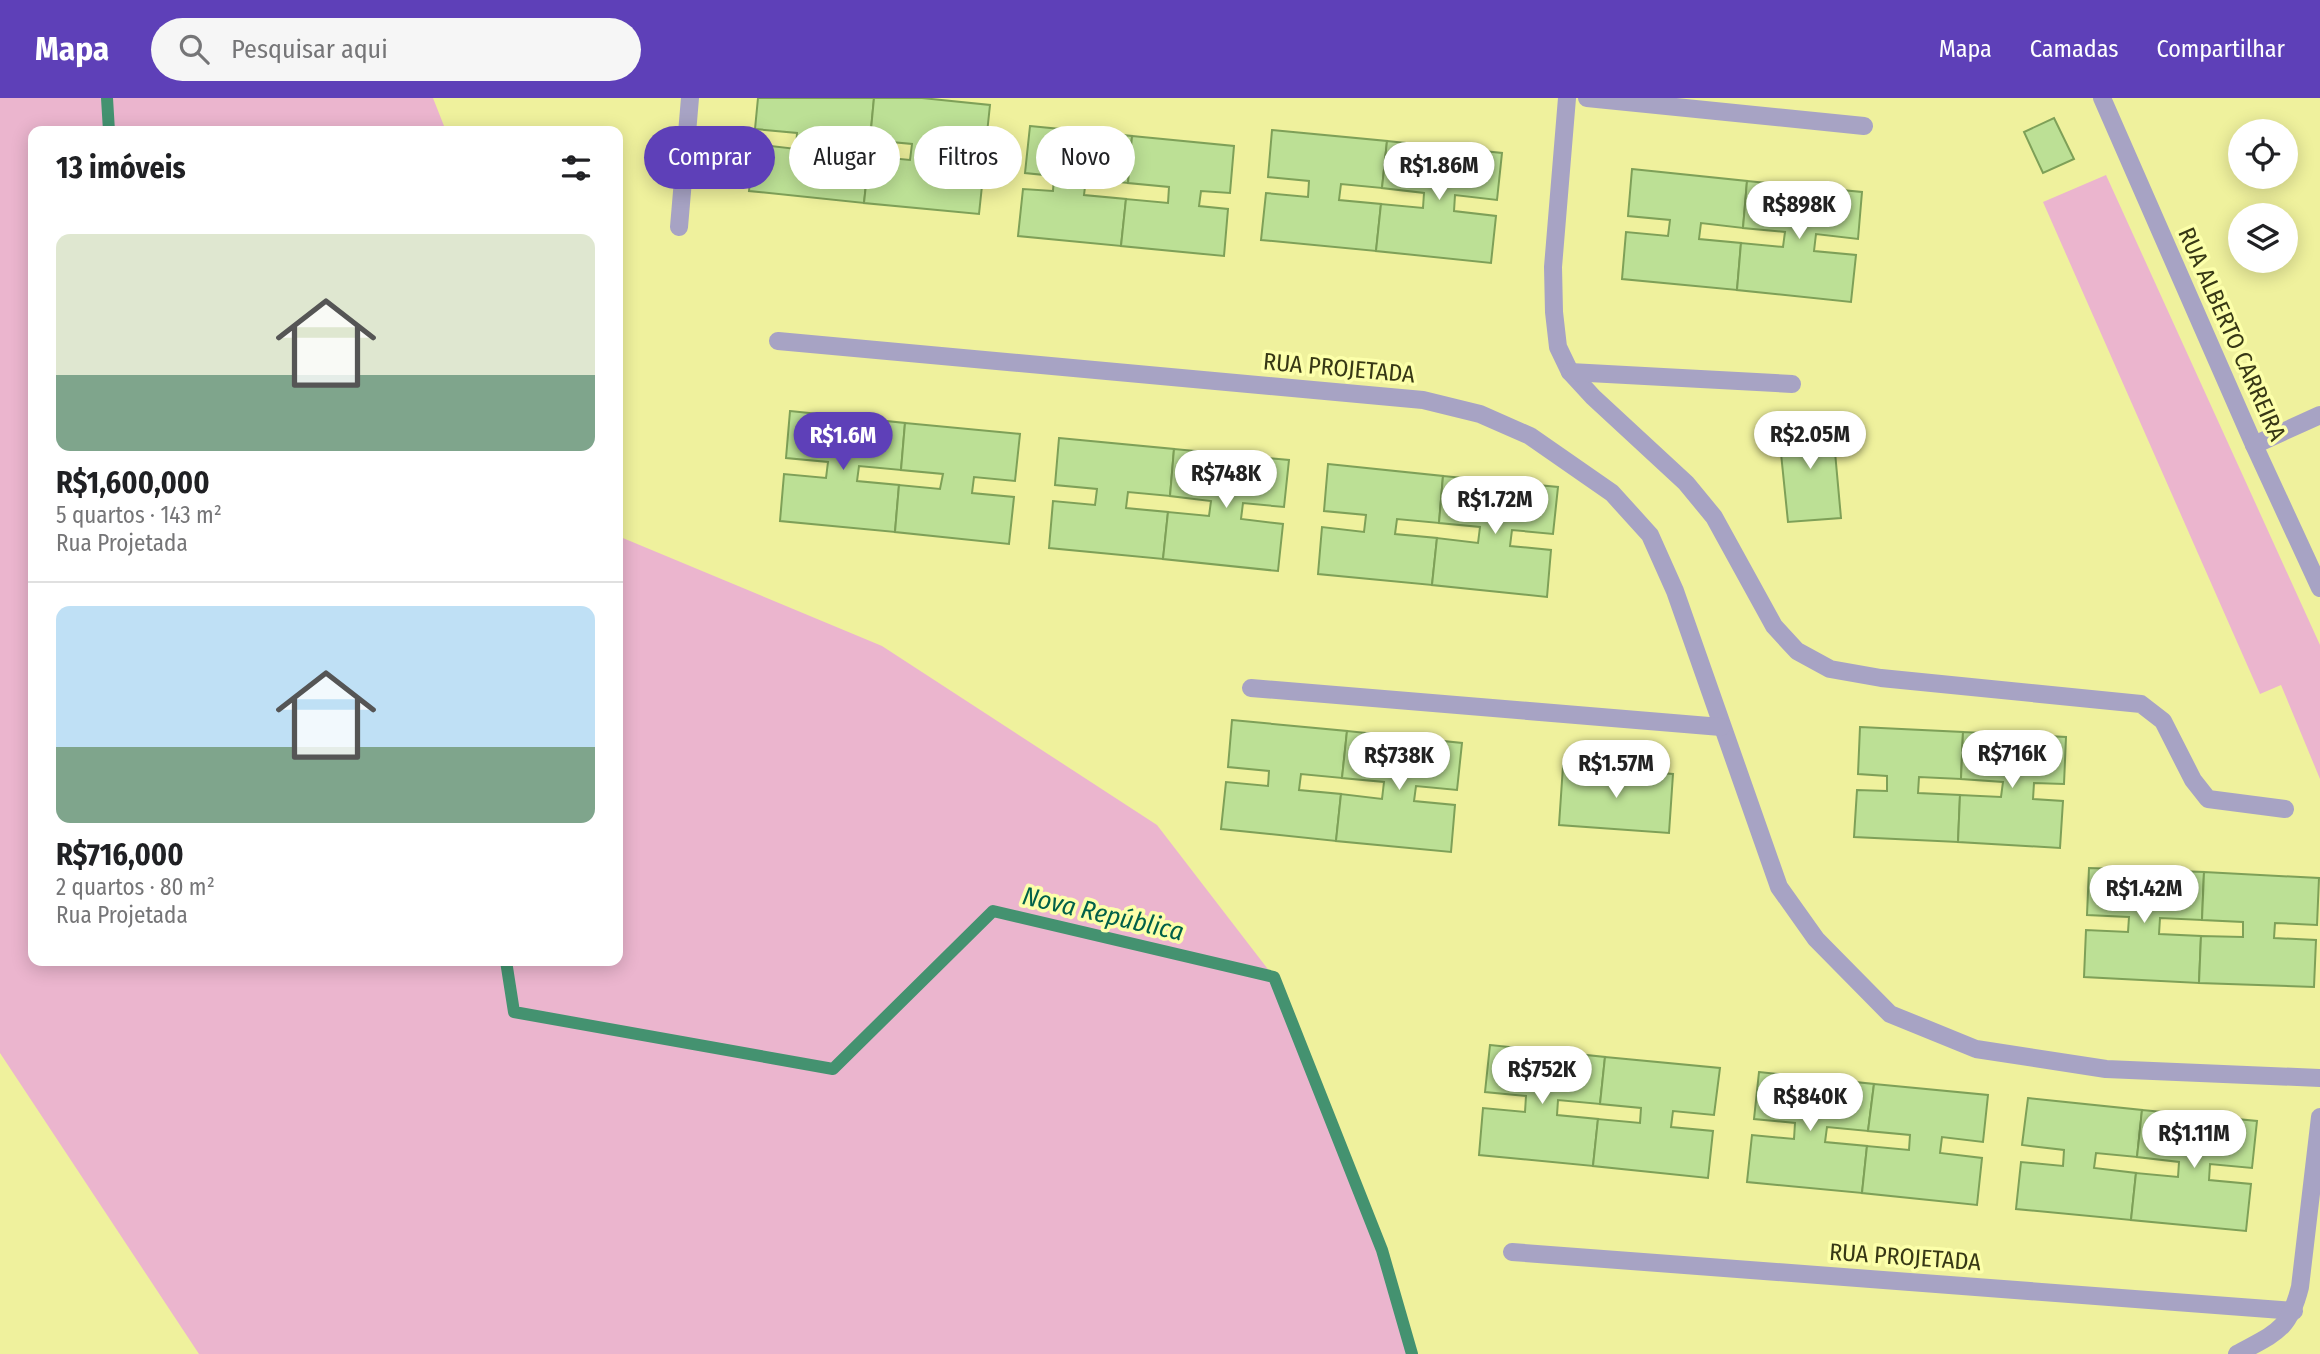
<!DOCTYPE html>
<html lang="pt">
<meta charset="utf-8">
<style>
body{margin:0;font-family:"Fira Sans Condensed",sans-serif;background:#f6f6f6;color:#202124;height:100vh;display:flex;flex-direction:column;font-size:26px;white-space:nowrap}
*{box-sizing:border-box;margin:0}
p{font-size:23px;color:#757577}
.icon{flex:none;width:38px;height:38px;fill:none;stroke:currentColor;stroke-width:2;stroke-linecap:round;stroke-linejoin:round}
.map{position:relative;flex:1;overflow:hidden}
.side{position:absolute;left:28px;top:28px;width:595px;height:840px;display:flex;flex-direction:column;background:#fff;border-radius:14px;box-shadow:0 4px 18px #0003}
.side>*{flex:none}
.hud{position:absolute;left:644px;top:28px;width:665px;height:63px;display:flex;gap:14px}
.buttons{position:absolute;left:2228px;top:21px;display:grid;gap:14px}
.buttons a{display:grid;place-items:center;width:70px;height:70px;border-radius:50%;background:#fff;box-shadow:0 4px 18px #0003;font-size:35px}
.price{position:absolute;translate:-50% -60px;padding:0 16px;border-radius:24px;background:#fff;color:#222;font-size:23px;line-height:46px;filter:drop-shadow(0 2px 4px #0008)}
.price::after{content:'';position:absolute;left:50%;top:42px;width:21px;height:16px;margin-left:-10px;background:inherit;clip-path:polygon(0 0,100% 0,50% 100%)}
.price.selected{background:#5e40b8;color:#fff}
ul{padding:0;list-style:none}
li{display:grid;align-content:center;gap:14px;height:371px;padding:0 28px}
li+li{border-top:2px solid #e0e0e0}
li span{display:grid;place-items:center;height:217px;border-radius:14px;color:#555}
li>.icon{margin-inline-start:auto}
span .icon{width:126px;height:126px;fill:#fffc;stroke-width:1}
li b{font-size:30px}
h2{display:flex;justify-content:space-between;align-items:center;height:84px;padding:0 28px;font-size:30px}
.tag{padding:0 24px;border-radius:32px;background:#fff;box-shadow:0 4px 18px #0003;font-size:24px;line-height:63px}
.tag.selected{background:#5e40b8;color:#fff}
header{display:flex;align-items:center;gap:42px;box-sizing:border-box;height:98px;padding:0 35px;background:#5e40b8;color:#fff}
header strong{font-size:33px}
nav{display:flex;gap:38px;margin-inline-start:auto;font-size:24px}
.search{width:490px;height:63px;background:#f6f6f6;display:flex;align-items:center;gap:18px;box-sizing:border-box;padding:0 24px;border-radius:38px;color:#757577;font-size:26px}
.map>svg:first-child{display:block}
.green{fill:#ebb5ce}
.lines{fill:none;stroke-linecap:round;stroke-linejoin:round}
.stream{stroke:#449270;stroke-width:12}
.building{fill:#bce095;stroke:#7ea058;stroke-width:2}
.minor{stroke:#a7a3c4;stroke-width:18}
.labels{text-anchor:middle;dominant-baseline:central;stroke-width:7;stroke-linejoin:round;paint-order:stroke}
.street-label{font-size:24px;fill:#373815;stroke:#fcffaa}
.water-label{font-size:26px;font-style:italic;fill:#006049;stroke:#fcffaa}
</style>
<header>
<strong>Mapa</strong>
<div class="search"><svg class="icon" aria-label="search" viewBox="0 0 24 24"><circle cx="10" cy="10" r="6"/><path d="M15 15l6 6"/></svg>Pesquisar aqui</div>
<nav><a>Mapa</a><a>Camadas</a><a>Compartilhar</a></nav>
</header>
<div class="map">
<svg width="2320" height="1256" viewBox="0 0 2320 1256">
<rect width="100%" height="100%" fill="#eff19d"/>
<g class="green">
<path d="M0,0H433L446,33H33V863H618V438L882,548L1157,727L1274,879L1382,1152L1412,1256H199L0,955Z"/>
<path d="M2106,77L2320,547V681L2281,587L2260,596L2043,104Z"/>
</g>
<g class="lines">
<g class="stream">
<path d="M107,0L109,33"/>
<path d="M506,863L514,914L833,971L993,813L1274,879L1382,1152L1412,1256"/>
</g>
</g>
<g class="building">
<path d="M758,0H874L870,42L828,38L827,54L869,58L864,105L749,93L754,46L796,51L797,35L755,31Z"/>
<path d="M874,0H922L990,7L985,54L943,50L942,65L984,69L979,116L864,105L869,58L910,62L912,46L870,42Z"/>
<path d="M2054,20L2074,61L2043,75L2024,34Z"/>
<path d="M1030,28L1132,38L1128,85L1086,81L1084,97L1126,101L1121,148L1018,138L1023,91L1053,93L1054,78L1025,75Z"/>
<path d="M1272,32L1387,43L1382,90L1341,86L1339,102L1381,106L1376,153L1261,142L1266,95L1308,99L1309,83L1268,79Z"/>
<path d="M1132,38L1234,48L1230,95L1201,93L1199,108L1228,111L1224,158L1121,148L1126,101L1168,105L1169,89L1128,85Z"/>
<path d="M1387,43L1502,55L1497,102L1455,97L1454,113L1496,118L1491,165L1376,153L1381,106L1423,110L1424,95L1382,90Z"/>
<path d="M1632,71L1747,83L1743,130L1701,125L1699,141L1741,145L1737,192L1622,181L1626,134L1668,138L1670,122L1628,118Z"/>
<path d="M1747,83L1862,94L1858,141L1816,136L1814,153L1856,157L1851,204L1737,192L1741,145L1783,149L1785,134L1743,130Z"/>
<path d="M790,313L905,325L901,372L859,368L857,383L899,387L895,434L780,423L784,376L826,380L828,364L786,360Z"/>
<path d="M1832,321L1841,420L1788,424L1778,326Z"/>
<path d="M905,325L1020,336L1015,383L974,379L972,395L1014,399L1009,446L895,434L899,387L940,391L943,376L901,372Z"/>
<path d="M1059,340L1174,351L1170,398L1128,394L1126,410L1168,414L1163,461L1049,450L1053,403L1095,407L1097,391L1055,387Z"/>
<path d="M1174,351L1289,362L1284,409L1243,405L1241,421L1283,426L1278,473L1163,461L1168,414L1209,418L1211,403L1170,398Z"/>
<path d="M1328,366L1443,378L1439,425L1397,421L1395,436L1437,440L1432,487L1318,476L1322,429L1364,434L1366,417L1324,413Z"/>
<path d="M1443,378L1558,389L1553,436L1512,432L1510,448L1551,452L1547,499L1432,487L1437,440L1478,445L1480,429L1439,425Z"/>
<path d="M1232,622L1347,633L1342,680L1301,676L1299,692L1341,696L1336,743L1221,731L1226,684L1268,688L1269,673L1228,669Z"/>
<path d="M1860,629L1963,634L1961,681L1919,679L1918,695L1960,697L1958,744L1854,739L1857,692L1887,693V678L1858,676Z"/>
<path d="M1347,633L1462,645L1457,692L1416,688L1414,703L1455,707L1451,754L1336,743L1341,696L1382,701L1384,684L1342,680Z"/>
<path d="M1963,634L2066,639L2064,686L2034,685L2033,701L2063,703L2060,750L1958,744L1960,697L2001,699L2003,684L1961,681Z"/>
<path d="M1563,668L1673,676L1669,735L1559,727Z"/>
<path d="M2089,770L2204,774L2202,822L2160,820L2159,836L2201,838L2199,885L2084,879L2086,832L2128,834L2129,819L2087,817Z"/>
<path d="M2204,774L2319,780L2317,827L2275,825L2274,840L2316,842L2314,889L2199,885L2201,838L2243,839V824L2202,822Z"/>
<path d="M1490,947L1605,959L1600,1006L1558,1002L1557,1017L1598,1021L1593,1068L1479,1057L1483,1010L1525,1014L1526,998L1485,994Z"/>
<path d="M1605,959L1720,970L1714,1017L1673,1013L1671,1029L1713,1033L1708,1080L1593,1068L1598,1021L1640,1025L1641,1010L1600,1006Z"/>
<path d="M1759,974L1874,986L1868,1033L1827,1029L1825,1044L1867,1048L1862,1095L1747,1084L1752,1037L1794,1041L1795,1025L1754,1021Z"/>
<path d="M1874,986L1988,997L1983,1044L1942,1039L1940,1055L1982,1060L1977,1107L1862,1095L1867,1048L1909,1052L1910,1037L1868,1033Z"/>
<path d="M2028,1000L2142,1012L2137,1059L2096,1055L2094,1070L2136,1075L2131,1122L2016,1111L2021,1064L2063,1068L2064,1052L2022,1047Z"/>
<path d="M2142,1012L2257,1023L2252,1070L2210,1066L2209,1082L2251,1086L2246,1133L2131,1122L2136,1075L2178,1079L2179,1064L2137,1059Z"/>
</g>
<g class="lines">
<g class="minor">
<path d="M1567,0L1553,169L1554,214L1558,249L1570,274L1593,299L1686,385L1714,419L1774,528L1797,553L1830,571L1881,580L2141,606L2163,623L2193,682L2208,701L2285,711"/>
<path d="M1587,0L1864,28"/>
<path d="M2102,0L2254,347L2320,490"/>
<path d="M679,129L690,0"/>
<path d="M778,243L1423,302L1480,316L1530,338L1612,395L1650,437L1675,493L1779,789L1816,841L1890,916L1976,951L2106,971L2320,980"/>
<path d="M1570,274L1792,286"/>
<path d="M2254,347L2320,317"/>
<path d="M1251,590L1721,629"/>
<path d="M1512,1154L2294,1213"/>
<path d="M2237,1256C2275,1235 2289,1233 2300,1189L2320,1019"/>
</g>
</g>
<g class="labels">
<g class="street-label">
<text transform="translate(2232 236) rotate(66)">RUA ALBERTO CARREIRA</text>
<text transform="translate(1339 270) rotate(5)">RUA PROJETADA</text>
<text transform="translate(1905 1159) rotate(4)">RUA PROJETADA</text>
</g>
<g class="water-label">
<text transform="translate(1103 816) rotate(13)">Nova República</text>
</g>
</g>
</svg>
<div class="buttons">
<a><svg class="icon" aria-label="locate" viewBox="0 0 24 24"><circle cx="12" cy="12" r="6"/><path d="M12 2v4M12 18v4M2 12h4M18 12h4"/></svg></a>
<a><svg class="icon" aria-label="layers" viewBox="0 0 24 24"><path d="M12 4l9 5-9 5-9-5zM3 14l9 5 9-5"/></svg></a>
</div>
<b class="price" style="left:1439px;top:104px">R$1.86M</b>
<b class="price" style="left:1799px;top:143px">R$898K</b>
<b class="price" style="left:1810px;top:373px">R$2.05M</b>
<b class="price selected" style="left:843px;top:374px">R$1.6M</b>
<b class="price" style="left:1226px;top:412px">R$748K</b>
<b class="price" style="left:1495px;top:438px">R$1.72M</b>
<b class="price" style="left:2012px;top:692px">R$716K</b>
<b class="price" style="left:1399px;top:694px">R$738K</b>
<b class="price" style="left:1616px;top:702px">R$1.57M</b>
<b class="price" style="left:2144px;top:827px">R$1.42M</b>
<b class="price" style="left:1542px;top:1008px">R$752K</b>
<b class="price" style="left:1810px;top:1035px">R$840K</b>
<b class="price" style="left:2194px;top:1072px">R$1.11M</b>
<div class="hud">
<a class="tag selected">Comprar</a>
<a class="tag">Alugar</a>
<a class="tag">Filtros</a>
<a class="tag">Novo</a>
</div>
<section class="side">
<h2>13 imóveis<svg class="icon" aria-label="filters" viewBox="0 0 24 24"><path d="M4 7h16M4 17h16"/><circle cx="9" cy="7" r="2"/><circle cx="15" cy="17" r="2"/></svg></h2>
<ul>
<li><span style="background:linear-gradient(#dfe7d0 65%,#7fa58c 0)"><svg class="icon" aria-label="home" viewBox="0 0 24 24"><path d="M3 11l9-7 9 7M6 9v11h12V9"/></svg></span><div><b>R$1,600,000</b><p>5 quartos · 143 m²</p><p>Rua Projetada</p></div></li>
<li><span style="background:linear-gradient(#bfe0f5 65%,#7fa58c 0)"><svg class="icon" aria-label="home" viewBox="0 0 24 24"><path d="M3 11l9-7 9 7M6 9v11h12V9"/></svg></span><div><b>R$716,000</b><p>2 quartos · 80 m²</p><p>Rua Projetada</p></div></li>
</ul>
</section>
</div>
